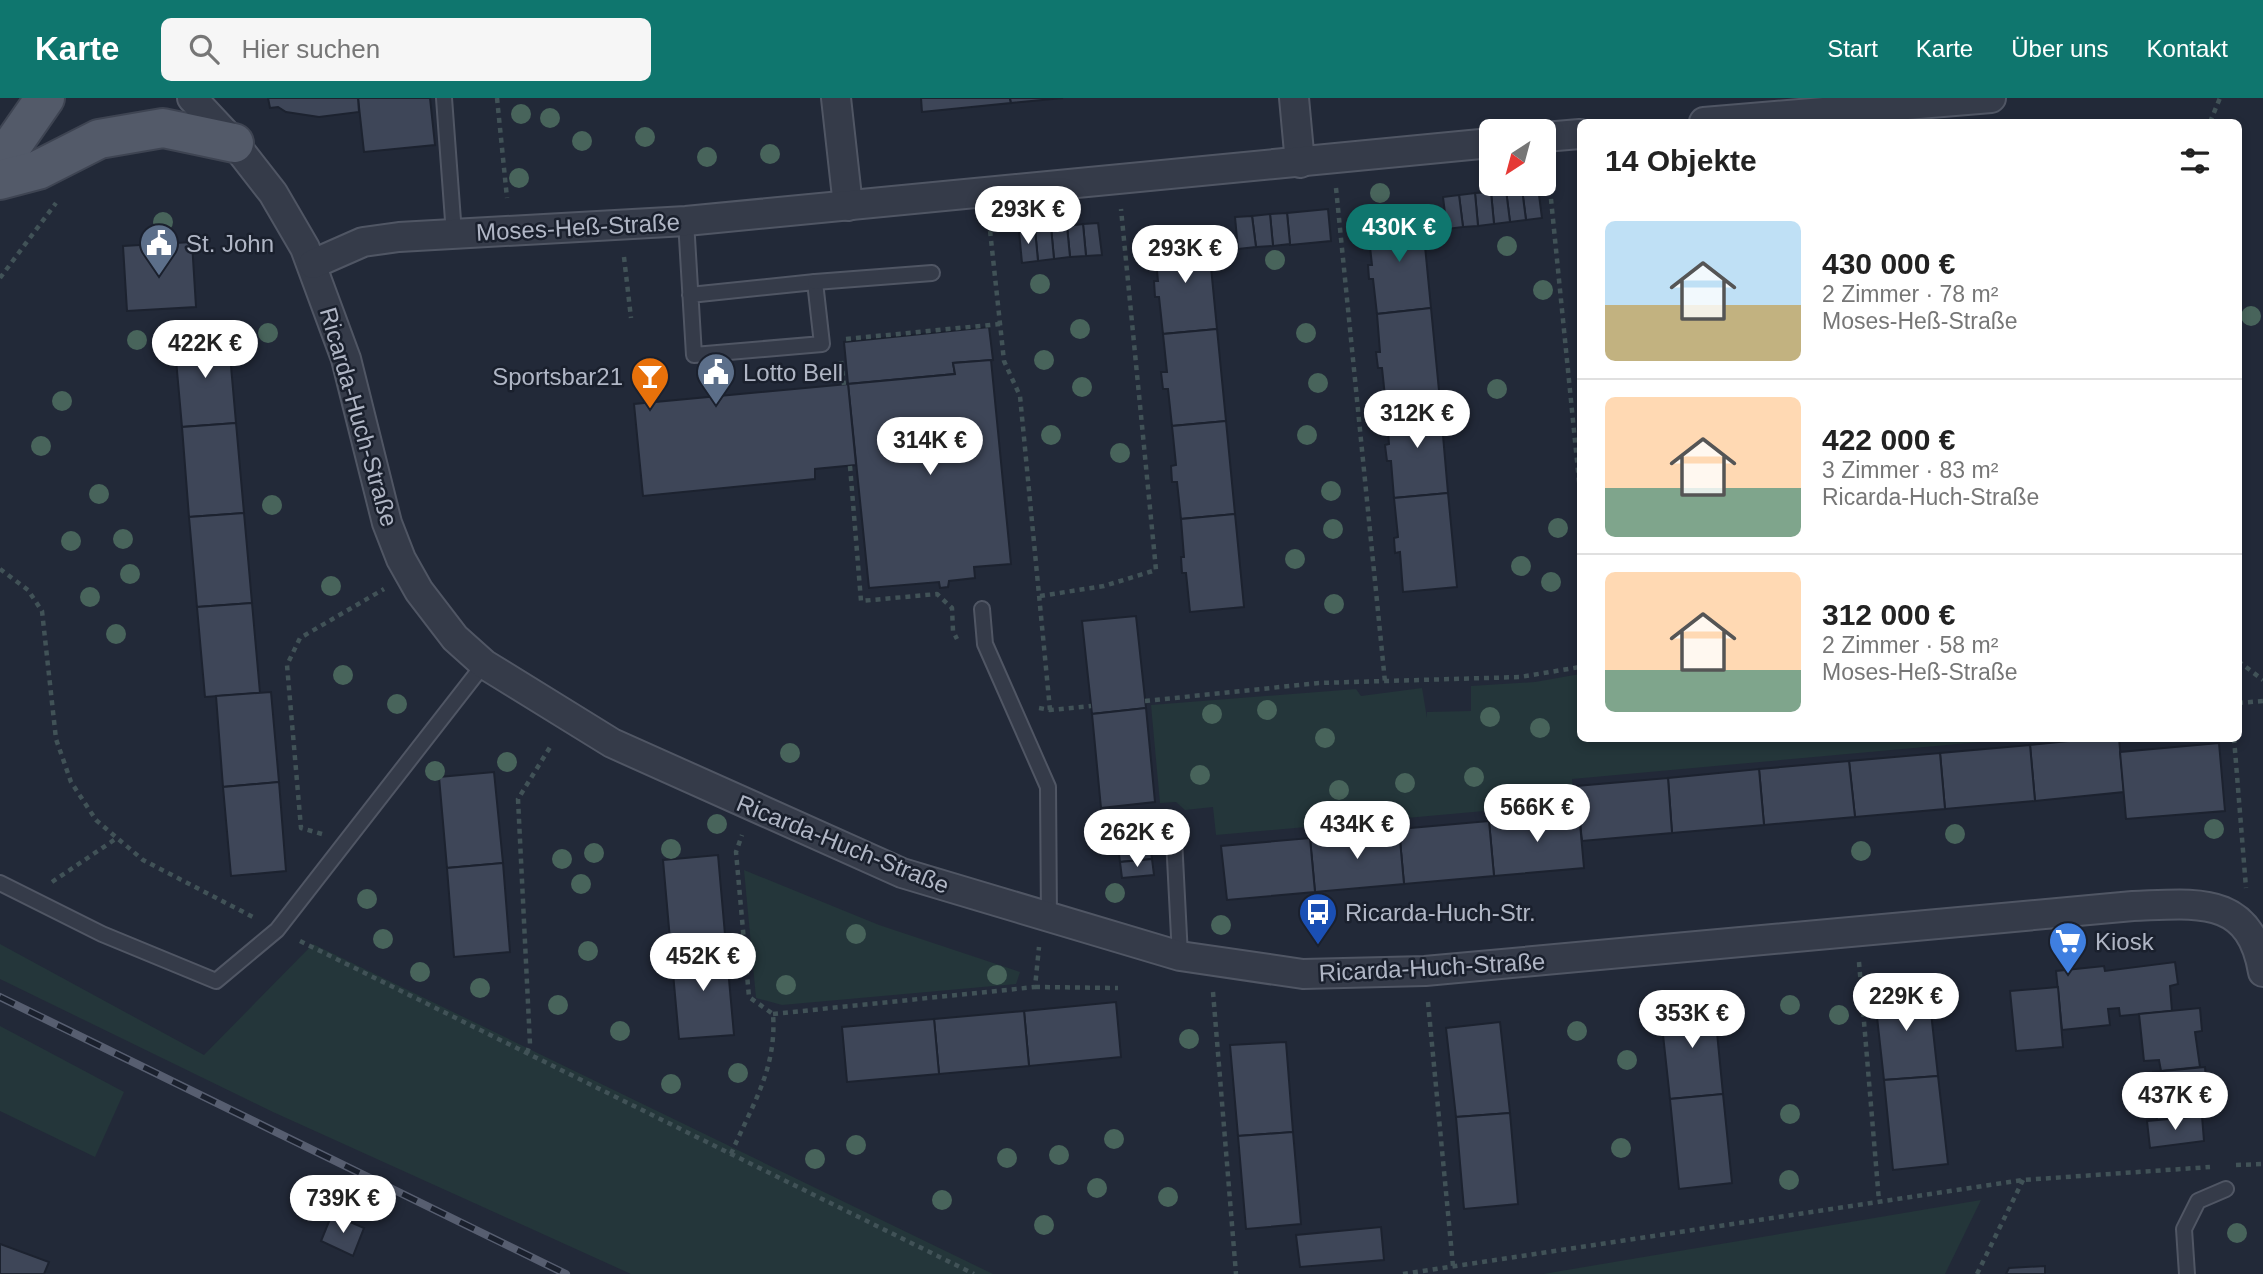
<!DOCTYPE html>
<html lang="de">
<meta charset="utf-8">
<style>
body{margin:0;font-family:Arial,sans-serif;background:#f6f6f6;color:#222;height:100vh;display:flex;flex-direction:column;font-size:26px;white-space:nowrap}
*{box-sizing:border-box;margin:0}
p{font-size:23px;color:#767676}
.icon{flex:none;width:38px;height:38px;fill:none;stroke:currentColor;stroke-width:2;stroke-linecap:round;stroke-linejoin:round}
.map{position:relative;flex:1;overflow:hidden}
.panel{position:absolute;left:1577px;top:21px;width:665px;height:623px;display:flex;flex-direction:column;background:#fff;border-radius:10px;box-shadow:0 4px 10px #0003}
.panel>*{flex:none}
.needle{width:46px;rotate:216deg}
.fabs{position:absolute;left:1479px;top:21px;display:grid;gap:14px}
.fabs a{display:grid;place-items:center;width:77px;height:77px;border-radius:10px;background:#fff;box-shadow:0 4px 10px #0003;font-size:35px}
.price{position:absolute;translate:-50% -60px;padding:0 16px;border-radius:24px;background:#fff;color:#222;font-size:23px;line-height:46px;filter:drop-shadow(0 2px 4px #0008)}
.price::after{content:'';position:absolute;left:50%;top:42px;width:21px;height:16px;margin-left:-10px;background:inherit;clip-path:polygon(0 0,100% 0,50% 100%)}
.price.selected{background:#0f766e;color:#fff}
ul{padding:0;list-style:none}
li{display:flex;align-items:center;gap:21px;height:175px;padding:0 28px}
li+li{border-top:2px solid #e0e0e0}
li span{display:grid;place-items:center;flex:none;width:196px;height:140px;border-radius:10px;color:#555}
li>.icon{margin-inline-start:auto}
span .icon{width:84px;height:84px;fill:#fffc;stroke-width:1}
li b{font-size:30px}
h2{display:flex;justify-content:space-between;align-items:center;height:84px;padding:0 28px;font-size:30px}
header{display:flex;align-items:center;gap:42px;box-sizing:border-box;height:98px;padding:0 35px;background:#0f766e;color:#fff}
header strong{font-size:33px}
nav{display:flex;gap:38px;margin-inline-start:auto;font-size:24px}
.search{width:490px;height:63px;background:#f6f6f6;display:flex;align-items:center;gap:18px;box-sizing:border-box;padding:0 24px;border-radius:10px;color:#767676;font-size:26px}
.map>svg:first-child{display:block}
.green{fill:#24363a}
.building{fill:#3e4658;stroke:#1c222f;stroke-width:2}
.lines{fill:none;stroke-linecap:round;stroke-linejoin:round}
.service-casing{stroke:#505664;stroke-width:18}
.minor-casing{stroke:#505664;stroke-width:32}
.primary-casing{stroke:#3e4452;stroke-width:42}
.path{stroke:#415257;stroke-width:4.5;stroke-dasharray:5 5;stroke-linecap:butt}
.service{stroke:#353b49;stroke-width:14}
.minor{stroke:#353b49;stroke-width:28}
.primary{stroke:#535a69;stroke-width:38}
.rail-casing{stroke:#575e70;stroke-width:8}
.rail{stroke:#1a202d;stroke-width:5;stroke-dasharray:16;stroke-linecap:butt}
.tree{fill:#48645b}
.labels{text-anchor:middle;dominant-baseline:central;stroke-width:5;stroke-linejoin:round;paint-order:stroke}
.street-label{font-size:24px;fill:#b0b6c5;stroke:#1a202d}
.poi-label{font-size:24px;fill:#b0b6c5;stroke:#1a202d;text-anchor:start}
</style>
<header>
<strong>Karte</strong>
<div class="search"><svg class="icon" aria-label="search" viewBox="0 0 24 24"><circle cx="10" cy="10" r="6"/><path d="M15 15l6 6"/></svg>Hier suchen</div>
<nav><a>Start</a><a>Karte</a><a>Über uns</a><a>Kontakt</a></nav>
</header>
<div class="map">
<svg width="2263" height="1176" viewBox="0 0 2263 1176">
<rect width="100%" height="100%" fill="#222938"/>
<g class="green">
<path d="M1580,576V640L2013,641L1572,681L1574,705L1216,737L1213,709L1185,712L1176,704L1160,705L1151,607L1356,591L1361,598L1422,590L1427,620V614L1471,613V588L1535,584Z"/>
<path d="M744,772L879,827L1020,874L1016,886L782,907L756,900Z"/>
<path d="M0,846L204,957L313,846L993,1176H631L273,1014L0,881Z"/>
<path d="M0,928L124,994L95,1059L0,1013Z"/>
<path d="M1981,1102L1945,1176H1543Z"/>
</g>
<g class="building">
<path d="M358,0H430L435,47L364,54Z"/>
<path d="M358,0L359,14L319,19L286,14L278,9L270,10L268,0Z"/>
<path d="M921,0H1010L1011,5L922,14Z"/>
<path d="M1010,0H1063L1011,5Z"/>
<path d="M1538,89L1542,120L1526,122L1522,91Z"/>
<path d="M1522,91L1526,122L1510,124L1506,92Z"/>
<path d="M1506,92L1510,124L1494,126L1491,94Z"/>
<path d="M1491,94L1494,126L1478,128L1475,95Z"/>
<path d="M1475,95L1478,128L1463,129L1459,97Z"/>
<path d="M1459,97L1463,129L1447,131L1443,99Z"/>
<path d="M1328,111L1331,143L1290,147L1287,115Z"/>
<path d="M1287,115L1290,146L1273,148L1270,116Z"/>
<path d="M1270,116L1273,148L1256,149L1252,118Z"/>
<path d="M1422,117L1431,210L1377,216L1373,181H1369L1368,167H1372L1367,122Z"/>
<path d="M1252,118L1256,149L1238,151L1235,119Z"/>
<path d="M1098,125L1102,157L1086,158L1083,126Z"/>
<path d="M1083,126L1086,158L1070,159L1067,128Z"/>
<path d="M1067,128L1070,159L1054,161L1051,129Z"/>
<path d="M1051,129L1054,161L1038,163L1035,131Z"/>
<path d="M1035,131L1038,163L1022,165L1019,133Z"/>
<path d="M1208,138L1217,231L1163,236L1159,199H1155L1154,183H1158L1154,143Z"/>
<path d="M192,144L196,209L127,213L123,148Z"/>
<path d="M1431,210L1440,303L1386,308L1382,270H1378L1376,254H1380L1377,216Z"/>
<path d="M989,229L993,262L953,265L955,276L848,286L844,244Z"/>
<path d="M1217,231L1226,323L1172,328L1168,291H1163L1161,274H1167L1163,236Z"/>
<path d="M228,234L236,325L182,329L174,239Z"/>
<path d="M991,262L1011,466L974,469L975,480L949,483L948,489L940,490L939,484L869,490L848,286L955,276L953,265Z"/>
<path d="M848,286L856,367L815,371V381L643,398L634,306Z"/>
<path d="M1440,303L1448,395L1394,400L1391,363H1387L1385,347L1389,346L1386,308Z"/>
<path d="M1226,323L1235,416L1181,421L1177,384H1172L1171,368L1176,367L1172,328Z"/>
<path d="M236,325L244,415L189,419L182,329Z"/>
<path d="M1448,395L1457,489L1403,494L1400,454L1395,455L1394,440L1398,439L1394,400Z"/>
<path d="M244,415L252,505L197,509L189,419Z"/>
<path d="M1235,416L1244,509L1190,514L1186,475H1182L1181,459H1184L1181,421Z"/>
<path d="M252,505L260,595L205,599L197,509Z"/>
<path d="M1136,518L1146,610L1092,616L1082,523Z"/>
<path d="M271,594L279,684L223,689L216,598Z"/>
<path d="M1146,610L1155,704L1101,710L1092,616Z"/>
<path d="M2098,640H2119L2124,694L2035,703L2030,647Z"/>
<path d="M2219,645L2225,713L2126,721L2120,654Z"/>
<path d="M2030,647L2035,703L1945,711L1940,655Z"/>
<path d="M1940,655L1945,711L1855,719L1849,663Z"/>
<path d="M1849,663L1855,719L1764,727L1759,671Z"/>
<path d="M1759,671L1764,727L1672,735L1668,680Z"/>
<path d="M494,674L503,765L447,770L439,679Z"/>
<path d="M1668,680L1672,735L1582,743L1576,688Z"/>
<path d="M279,684L286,773L231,778L223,689Z"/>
<path d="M1147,714L1149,730L1117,732L1115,717Z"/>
<path d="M1579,714L1584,770L1494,778L1489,723Z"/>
<path d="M1489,723L1494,778L1404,786L1399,731Z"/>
<path d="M1149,730L1150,746L1118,748L1117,732Z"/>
<path d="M1399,731L1404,786L1315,794L1310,740Z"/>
<path d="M1310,740L1315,794L1227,802L1221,748Z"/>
<path d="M1150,746L1152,761L1120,764L1118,748Z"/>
<path d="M718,757L726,848L671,853L663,762Z"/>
<path d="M1152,761L1154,777L1122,780L1120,764Z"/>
<path d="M503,765L510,854L454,859L447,770Z"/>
<path d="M726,848L734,937L679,941L671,853Z"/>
<path d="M2175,864L2178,886L2170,888L2172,913L2120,918L2119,910L2108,911L2110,927L2062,932L2056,873L2104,868L2105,873Z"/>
<path d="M1928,887L1938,978L1884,982L1874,892Z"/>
<path d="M2058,889L2063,949L2016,953L2010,893Z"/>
<path d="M1116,904L1121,959L1029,968L1024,913Z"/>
<path d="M1714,904L1723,996L1670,1001L1660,909Z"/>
<path d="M2200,910L2202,933L2195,934L2200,969L2161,973L2159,962L2144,963L2139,916Z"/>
<path d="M1024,913L1029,968L939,976L934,921Z"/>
<path d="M934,921L939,976L847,984L842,929Z"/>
<path d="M1500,924L1510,1015L1456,1019L1446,930Z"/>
<path d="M1286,944L1293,1034L1238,1038L1230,947Z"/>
<path d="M2205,969L2207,994L2213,993L2215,1017L2157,1022L2153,974Z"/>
<path d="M1938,978L1948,1066L1893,1072L1884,982Z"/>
<path d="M1723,996L1732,1085L1679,1091L1670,1001Z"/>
<path d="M1510,1015L1518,1106L1464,1111L1456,1019Z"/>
<path d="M2202,1018L2204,1043L2150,1050L2147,1023Z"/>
<path d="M1293,1034L1301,1126L1246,1131L1238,1038Z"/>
<path d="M332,1116L364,1130L353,1158L321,1143Z"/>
<path d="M1381,1129L1384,1162L1300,1169L1296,1137Z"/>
<path d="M0,1146L49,1164L44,1176H0Z"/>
<path d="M2045,1168V1176H2006L2009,1170Z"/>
</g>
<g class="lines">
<defs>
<g id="service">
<path d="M444,0L454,136"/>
<path d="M686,123L694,257L822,246L815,184L690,197"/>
<path d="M815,184L932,175"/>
<path d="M982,511L985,546L1048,689L1049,821"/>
<path d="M1173,721L1180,858"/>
<path d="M0,785L102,836L216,883L277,832L484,566"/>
<path d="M2187,1176L2184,1131L2198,1103L2226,1091"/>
</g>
<g id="minor">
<path d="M192,0L234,45L273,95L305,150L346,261L387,425L401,461L419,493L455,540L484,566L612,645L902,775L1180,858L1303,876L1425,873L2133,808C2196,806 2250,796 2263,874"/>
<path d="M836,0L848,108"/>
<path d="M1294,0L1300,65"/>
<path d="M1704,24L1991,0"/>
<path d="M1544,39L1580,36"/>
<path d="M313,166L363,144L399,139L686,123L1491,45"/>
</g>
<g id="primary">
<path d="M0,65L45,0"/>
<path d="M0,82L38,72L99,41L163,30L234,45"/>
</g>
</defs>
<use href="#service" class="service-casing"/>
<use href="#minor" class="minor-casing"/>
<use href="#primary" class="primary-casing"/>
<g class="path">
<path d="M497,0L507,100"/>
<path d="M2210,24L2220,0"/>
<path d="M1548,71L1580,393"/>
<path d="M1336,90L1385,584"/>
<path d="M989,123L1004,263L1020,298L1050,612"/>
<path d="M624,159L631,220"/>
<path d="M0,180L56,105"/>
<path d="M846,241L1000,226"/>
<path d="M841,263L844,287"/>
<path d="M850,368L861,503L937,496L952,510L953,533L957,541"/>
<path d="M0,471L28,492L42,513L56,641L71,684L96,722L143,762L255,820"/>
<path d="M1040,498L1104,488L1156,472L1121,111"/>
<path d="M2238,563L2263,582"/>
<path d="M1145,603L1319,585L1520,579L1580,569"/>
<path d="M2238,605L2263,603"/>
<path d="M1039,610L1050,612L1091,608"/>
<path d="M2234,640L2246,790"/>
<path d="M322,736L301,730L287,567L300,540L384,491"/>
<path d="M52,784L117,740"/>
<path d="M300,843L974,1176"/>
<path d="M1859,864L1879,1103"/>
<path d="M1035,889L1118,890"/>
<path d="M1213,894L1236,1176"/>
<path d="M1428,904L1453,1168"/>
<path d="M773,916L1035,889L1039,849"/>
<path d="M527,955L530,946L518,701L552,646"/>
<path d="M731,1056C752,1007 777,971 773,916L749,899L736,754L742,737"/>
<path d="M2236,1067L2263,1066"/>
<path d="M1403,1176L2023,1082L2210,1069"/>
<path d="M1977,1176L2023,1082"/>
</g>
<use href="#service" class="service"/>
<use href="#minor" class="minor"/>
<use href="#primary" class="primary"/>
<defs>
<path id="rail" d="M0,899L566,1176"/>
</defs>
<use href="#rail" class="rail-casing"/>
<use href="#rail" class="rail"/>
</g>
<g class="tree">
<circle cx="521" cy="16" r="10"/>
<circle cx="550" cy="20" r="10"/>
<circle cx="645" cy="39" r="10"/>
<circle cx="582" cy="43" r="10"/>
<circle cx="770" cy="56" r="10"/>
<circle cx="707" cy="59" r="10"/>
<circle cx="519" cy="80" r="10"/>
<circle cx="1380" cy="95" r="10"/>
<circle cx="163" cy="124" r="10"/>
<circle cx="1507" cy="148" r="10"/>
<circle cx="1275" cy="162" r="10"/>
<circle cx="1040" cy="186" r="10"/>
<circle cx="1543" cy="192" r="10"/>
<circle cx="2251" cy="218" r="10"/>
<circle cx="1080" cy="231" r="10"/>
<circle cx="268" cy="235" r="10"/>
<circle cx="1306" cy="235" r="10"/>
<circle cx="137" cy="242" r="10"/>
<circle cx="1044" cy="262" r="10"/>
<circle cx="1318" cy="285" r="10"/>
<circle cx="1082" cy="289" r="10"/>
<circle cx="1497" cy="291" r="10"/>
<circle cx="62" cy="303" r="10"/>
<circle cx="1051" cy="337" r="10"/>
<circle cx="1307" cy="337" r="10"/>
<circle cx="41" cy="348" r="10"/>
<circle cx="1120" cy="355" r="10"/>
<circle cx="1331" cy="393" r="10"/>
<circle cx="99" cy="396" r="10"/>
<circle cx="272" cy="407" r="10"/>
<circle cx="1558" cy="430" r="10"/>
<circle cx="1333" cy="431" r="10"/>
<circle cx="123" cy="441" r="10"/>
<circle cx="71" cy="443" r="10"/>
<circle cx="1295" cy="461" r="10"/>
<circle cx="1521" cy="468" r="10"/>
<circle cx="130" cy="476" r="10"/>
<circle cx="1551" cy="484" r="10"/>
<circle cx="331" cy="488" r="10"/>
<circle cx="90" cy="499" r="10"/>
<circle cx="1334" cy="506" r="10"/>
<circle cx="116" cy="536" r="10"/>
<circle cx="343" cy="577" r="10"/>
<circle cx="397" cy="606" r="10"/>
<circle cx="1267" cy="612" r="10"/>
<circle cx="1212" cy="616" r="10"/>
<circle cx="1490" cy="619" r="10"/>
<circle cx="1540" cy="630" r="10"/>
<circle cx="1325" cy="640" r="10"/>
<circle cx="790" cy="655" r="10"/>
<circle cx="507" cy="664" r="10"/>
<circle cx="435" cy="673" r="10"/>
<circle cx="1200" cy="677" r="10"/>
<circle cx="1474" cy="679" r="10"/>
<circle cx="1405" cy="685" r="10"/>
<circle cx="1339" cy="692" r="10"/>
<circle cx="717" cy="726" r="10"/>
<circle cx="2214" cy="731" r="10"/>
<circle cx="1955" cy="736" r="10"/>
<circle cx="671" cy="751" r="10"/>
<circle cx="1861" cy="753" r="10"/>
<circle cx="594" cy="755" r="10"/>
<circle cx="562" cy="761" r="10"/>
<circle cx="581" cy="786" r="10"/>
<circle cx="1115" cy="795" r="10"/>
<circle cx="367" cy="801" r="10"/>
<circle cx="1221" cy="827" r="10"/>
<circle cx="856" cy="836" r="10"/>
<circle cx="383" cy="841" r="10"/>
<circle cx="588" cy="853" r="10"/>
<circle cx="420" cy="874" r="10"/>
<circle cx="997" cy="877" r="10"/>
<circle cx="786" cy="887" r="10"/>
<circle cx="480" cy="890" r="10"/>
<circle cx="558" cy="907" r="10"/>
<circle cx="1790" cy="907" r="10"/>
<circle cx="1839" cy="917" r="10"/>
<circle cx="620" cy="933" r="10"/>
<circle cx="1577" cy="933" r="10"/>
<circle cx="1189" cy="941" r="10"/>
<circle cx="1627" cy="962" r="10"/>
<circle cx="738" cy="975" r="10"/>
<circle cx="671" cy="986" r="10"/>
<circle cx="1790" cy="1016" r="10"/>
<circle cx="1114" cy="1041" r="10"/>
<circle cx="856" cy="1047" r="10"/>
<circle cx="1621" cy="1050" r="10"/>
<circle cx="1059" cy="1057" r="10"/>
<circle cx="1007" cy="1060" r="10"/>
<circle cx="815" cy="1061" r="10"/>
<circle cx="1789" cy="1082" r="10"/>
<circle cx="1097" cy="1090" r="10"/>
<circle cx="1168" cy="1099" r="10"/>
<circle cx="942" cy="1102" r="10"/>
<circle cx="1044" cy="1127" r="10"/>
<circle cx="2237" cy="1135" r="10"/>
</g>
<defs>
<symbol id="civic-pin" viewBox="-11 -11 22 30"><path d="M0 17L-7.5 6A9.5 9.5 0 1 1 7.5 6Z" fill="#5c6f8a" stroke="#1a202d"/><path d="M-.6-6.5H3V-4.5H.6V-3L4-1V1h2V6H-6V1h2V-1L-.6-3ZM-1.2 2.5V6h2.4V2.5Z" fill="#fff"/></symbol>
<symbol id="bar-pin" viewBox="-11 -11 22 30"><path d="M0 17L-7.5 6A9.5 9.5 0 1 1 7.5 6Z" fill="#e8710a" stroke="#1a202d"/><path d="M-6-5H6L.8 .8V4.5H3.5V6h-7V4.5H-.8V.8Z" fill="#fff"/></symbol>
<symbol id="bus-pin" viewBox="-11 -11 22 30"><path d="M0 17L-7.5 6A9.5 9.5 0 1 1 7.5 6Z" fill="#1a4fb4" stroke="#1a202d"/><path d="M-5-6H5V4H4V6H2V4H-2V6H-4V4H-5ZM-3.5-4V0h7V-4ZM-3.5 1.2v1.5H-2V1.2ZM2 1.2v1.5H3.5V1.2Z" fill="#fff"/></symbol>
<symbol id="supermarket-pin" viewBox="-11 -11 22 30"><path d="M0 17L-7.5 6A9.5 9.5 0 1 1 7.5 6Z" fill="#3f7fe0" stroke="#1a202d"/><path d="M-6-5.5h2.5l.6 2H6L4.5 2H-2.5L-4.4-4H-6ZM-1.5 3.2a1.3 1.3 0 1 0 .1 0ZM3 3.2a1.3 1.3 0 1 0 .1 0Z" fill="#fff"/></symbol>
</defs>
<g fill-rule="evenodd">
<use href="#civic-pin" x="137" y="123" width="44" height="60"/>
<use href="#civic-pin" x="694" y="252" width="44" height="60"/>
<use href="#bar-pin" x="628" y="256" width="44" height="60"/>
<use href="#bus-pin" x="1296" y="792" width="44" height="60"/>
<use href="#supermarket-pin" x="2046" y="821" width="44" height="60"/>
</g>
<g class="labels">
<g class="street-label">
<text transform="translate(578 129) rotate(-3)">Moses-Heß-Straße</text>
<text transform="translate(359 319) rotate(74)">Ricarda-Huch-Straße</text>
<text transform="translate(843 746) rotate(22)">Ricarda-Huch-Straße</text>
<text transform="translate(1432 869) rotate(-3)">Ricarda-Huch-Straße</text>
</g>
<g class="poi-label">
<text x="186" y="145">St. John</text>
<text x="743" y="274">Lotto Bell</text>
<text x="623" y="278" text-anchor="end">Sportsbar21</text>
<text x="1345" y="814">Ricarda-Huch-Str.</text>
<text x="2095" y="843">Kiosk</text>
</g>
</g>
</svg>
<div class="fabs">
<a><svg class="needle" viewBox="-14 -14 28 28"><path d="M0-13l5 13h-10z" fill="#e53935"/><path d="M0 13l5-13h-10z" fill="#767676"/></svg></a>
</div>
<b class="price" style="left:1028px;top:148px">293K €</b>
<b class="price selected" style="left:1399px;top:166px">430K €</b>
<b class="price" style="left:1185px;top:187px">293K €</b>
<b class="price" style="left:205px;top:282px">422K €</b>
<b class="price" style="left:1417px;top:352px">312K €</b>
<b class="price" style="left:930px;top:379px">314K €</b>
<b class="price" style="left:1537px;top:746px">566K €</b>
<b class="price" style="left:1357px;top:763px">434K €</b>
<b class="price" style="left:1137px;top:771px">262K €</b>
<b class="price" style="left:703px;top:895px">452K €</b>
<b class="price" style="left:1906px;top:935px">229K €</b>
<b class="price" style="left:1692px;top:952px">353K €</b>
<b class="price" style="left:2175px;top:1034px">437K €</b>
<b class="price" style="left:343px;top:1137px">739K €</b>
<section class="panel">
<h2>14 Objekte<svg class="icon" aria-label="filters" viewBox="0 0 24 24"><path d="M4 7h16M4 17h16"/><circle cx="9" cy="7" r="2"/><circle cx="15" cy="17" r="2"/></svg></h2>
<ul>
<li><span style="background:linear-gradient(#bfe0f5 60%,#c2b280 0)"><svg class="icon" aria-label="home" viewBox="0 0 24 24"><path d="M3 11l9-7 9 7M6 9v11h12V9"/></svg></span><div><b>430 000 €</b><p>2 Zimmer · 78 m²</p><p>Moses-Heß-Straße</p></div></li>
<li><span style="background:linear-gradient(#ffd9b3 65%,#7fa58c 0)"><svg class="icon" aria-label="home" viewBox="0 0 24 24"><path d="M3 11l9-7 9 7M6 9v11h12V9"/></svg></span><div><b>422 000 €</b><p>3 Zimmer · 83 m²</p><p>Ricarda-Huch-Straße</p></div></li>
<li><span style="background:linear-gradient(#ffd9b3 70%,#7fa58c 0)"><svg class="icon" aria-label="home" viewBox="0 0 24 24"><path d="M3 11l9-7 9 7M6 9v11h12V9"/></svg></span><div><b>312 000 €</b><p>2 Zimmer · 58 m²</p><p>Moses-Heß-Straße</p></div></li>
</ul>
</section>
</div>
